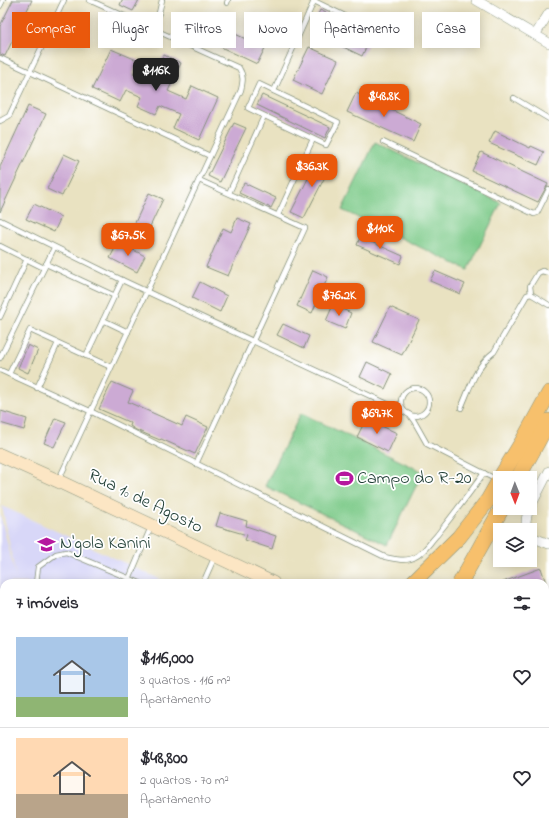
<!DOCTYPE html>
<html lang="pt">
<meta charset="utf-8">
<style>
body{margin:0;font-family:"Indie Flower",sans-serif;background:#f7f7f7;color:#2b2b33;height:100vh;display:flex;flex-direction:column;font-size:15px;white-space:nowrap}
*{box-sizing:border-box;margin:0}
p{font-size:13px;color:#7c7c81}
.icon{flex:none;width:22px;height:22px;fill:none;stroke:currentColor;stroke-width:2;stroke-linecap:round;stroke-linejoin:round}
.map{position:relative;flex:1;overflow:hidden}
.side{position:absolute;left:0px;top:579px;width:549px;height:256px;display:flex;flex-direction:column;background:#fff;border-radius:12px 12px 0 0;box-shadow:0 2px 10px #0003}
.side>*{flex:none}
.hud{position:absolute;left:12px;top:12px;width:525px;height:36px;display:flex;gap:8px}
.needle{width:26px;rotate:179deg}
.buttons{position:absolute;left:493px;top:471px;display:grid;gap:8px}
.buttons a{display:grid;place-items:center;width:44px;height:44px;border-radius:0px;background:#fff;box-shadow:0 2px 10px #0003;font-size:20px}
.price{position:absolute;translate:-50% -34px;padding:0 9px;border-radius:8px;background:#ea580c;color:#fff;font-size:13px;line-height:26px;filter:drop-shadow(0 1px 2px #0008)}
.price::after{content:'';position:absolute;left:50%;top:24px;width:12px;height:9px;margin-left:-6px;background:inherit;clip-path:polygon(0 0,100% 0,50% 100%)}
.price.current{background:#222;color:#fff}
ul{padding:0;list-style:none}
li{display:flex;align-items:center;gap:12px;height:100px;padding:0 16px}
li+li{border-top:1px solid #e1e1e2}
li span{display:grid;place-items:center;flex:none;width:112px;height:80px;border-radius:0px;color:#555}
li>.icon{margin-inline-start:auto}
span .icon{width:48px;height:48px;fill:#fffc;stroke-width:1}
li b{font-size:17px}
h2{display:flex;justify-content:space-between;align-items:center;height:48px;padding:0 16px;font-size:17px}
.tag{padding:0 14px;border-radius:0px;background:#fff;box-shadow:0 2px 10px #0003;font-size:14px;line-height:36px}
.tag.current{background:#ea580c;color:#fff}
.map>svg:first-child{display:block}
.built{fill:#d8d7f8}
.green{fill:#7ecb8a;stroke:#4e845f}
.building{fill:#ccaad4}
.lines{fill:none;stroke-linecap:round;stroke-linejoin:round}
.service-casing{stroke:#84907a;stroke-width:6}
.minor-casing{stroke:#84907a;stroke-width:10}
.secondary-casing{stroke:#84907a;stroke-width:14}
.primary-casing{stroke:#84907a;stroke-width:16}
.service{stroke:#fff;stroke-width:4.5}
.minor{stroke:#fff;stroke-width:9}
.secondary{stroke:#fce6c4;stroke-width:13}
.primary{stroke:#f7c06c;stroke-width:15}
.labels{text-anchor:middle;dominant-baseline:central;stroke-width:3.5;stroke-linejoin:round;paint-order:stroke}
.poi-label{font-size:18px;fill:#1f3d34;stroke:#fff;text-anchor:start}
.street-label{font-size:18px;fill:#1f3d34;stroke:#fff}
</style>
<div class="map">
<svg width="549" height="835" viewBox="0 0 549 835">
<rect width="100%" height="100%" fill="#fff"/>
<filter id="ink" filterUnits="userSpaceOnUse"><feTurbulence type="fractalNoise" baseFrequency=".025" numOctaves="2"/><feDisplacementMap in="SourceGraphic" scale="8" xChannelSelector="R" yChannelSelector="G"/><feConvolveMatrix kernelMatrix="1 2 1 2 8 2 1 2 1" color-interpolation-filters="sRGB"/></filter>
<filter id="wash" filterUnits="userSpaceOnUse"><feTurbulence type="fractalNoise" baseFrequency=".012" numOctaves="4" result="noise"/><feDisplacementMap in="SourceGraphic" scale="16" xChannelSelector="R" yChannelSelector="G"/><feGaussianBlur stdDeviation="0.9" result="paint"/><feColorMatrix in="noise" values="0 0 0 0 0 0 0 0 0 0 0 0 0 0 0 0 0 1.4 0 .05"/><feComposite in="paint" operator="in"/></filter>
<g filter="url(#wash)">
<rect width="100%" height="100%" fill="#e9e2c1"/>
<g class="built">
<path d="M2,506L168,583H4V722L0,720V513L16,578Z"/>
<path d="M57,831H235L231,835H55Z"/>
</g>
<g class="green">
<path d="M375,142L501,203L468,270L342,210Z"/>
<path d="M301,413L423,472L387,545L265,486Z"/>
</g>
<g id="blocks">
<g class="building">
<path d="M13,0H32L5,56L0,54V26Z"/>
<path d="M122,0H139L133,11L120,5Z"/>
<path d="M320,10L358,29L356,34L369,41L362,56L310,31Z"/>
<path d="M199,17L265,48L257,64L191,33Z"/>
<path d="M309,47L338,60L322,94L293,80Z"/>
<path d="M111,49L139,61L133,74L151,82L164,55L181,63L168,91L186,99L192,86L218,98L199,140L173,128L179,114L160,106L156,114L138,106L142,97L126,90L120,102L92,89Z"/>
<path d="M356,93L421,124L413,142L347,112Z"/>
<path d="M262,95L330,127L325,138L257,105Z"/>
<path d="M28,106L46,114L0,212V167Z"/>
<path d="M234,123L246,128L220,182L208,176Z"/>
<path d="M495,131L530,148L531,146L544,152L538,165L489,143Z"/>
<path d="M481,152L548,184L538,202L472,171Z"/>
<path d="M64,154L79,161L62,196L47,189Z"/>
<path d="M319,157L332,163L304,218L291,212Z"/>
<path d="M244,183L276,198L271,208L239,193Z"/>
<path d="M149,193L163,199L146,235L132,229Z"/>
<path d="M34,204L61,217L54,232L26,219Z"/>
<path d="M237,218L251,224L228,276L206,267L223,228L231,232Z"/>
<path d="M360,237L403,256L400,264L357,245Z"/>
<path d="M118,242L145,256L137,272L110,258Z"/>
<path d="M313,270L328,277L312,313L297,306Z"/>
<path d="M435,271L465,284L460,294L430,281Z"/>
<path d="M200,282L227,296L220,312L192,298Z"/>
<path d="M333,305L351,313L345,329L326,321Z"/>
<path d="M390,307L419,320L402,355L373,342Z"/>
<path d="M283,324L309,336L304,348L277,335Z"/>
<path d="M28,345L38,350L28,373L18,368Z"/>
<path d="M367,362L392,374L385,389L360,377Z"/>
<path d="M112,382L133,391L128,402L182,426L186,417L208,427L195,454L161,439L160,440L136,430L130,426L131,423L99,409Z"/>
<path d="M1,411L27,419L24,430L0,423Z"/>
<path d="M55,418L66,422L54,447L44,443Z"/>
<path d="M366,419L397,433L388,452L357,437Z"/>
<path d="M220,513L247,521L246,526L276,536L272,549L245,540L247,535L216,526Z"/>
<path d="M541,568L546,583H503V582Z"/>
</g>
</g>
</g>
<g filter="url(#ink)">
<use href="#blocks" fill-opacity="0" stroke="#84907a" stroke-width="1"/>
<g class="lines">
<defs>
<g id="service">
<path d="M312,0L343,15"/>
<path d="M227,3L228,0"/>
<path d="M0,6L3,0"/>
<path d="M151,28L159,13L162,0"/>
<path d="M0,58L210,156"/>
<path d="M259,84L338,122L326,145L248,108Z"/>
<path d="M274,91L314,1"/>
<path d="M514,98L549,119"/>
<path d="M0,121L9,116L64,0"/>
<path d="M383,142L534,214L537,213L549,189"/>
<path d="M229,193L264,116"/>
<path d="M278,215L313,139"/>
<path d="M0,220L122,280L409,414L414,421L427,444L497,480"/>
<path d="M0,246L44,268"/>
<path d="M46,264L115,296"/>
<path d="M531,294L530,286L538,273L542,271L549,273"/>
<path d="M0,317L27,259"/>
<path d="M103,320L128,332"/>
<path d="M86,356L122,280"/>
<path d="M0,358L54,248"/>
<path d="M0,370L90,411L385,557C394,559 407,562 415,557C424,553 430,542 437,535C453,515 469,494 484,473"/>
<path d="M9,374L30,330L111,367"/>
<path d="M37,388L58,343"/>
<circle cx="415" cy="402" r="14"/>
<path d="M461,408C470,388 476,365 494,352L527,295L531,294L549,305"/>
<path d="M196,464L305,228L199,180"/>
<path d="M59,479L241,90C243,81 244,76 239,68L89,0"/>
<path d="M129,579L151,527"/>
<path d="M36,583L38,567L56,554L66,552L140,583"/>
<path d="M203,583L215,556"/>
<path d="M545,678L549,677"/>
<path d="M0,739L4,747"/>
<path d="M0,810L4,796"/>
<path d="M530,831L537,835"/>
<path d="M41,835L42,831"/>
</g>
<g id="minor">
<path d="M476,0L549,43"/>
<path d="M535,35L549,13"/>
<path d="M530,508L549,471"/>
<path d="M527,530C525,522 526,515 530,508"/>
<path d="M530,534L534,538L549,544"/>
<path d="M545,820L549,822"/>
</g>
<path id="secondary" d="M0,455L58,481L273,583"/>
<g id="primary">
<path d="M500,478L522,442L549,393"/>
<path d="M518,478L549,421"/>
<path d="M412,583L459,537L488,500L500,479"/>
<path d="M460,583L502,508"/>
<path d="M258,835L261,831"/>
<path d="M281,835L285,831"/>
</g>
</defs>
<use href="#service" class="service-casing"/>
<use href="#minor" class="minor-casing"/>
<use href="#secondary" class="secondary-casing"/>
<use href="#primary" class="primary-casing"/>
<use href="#service" class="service"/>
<use href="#minor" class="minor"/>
<use href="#secondary" class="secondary"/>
<use href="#primary" class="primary"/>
</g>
</g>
<defs>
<symbol id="stadium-bare" viewBox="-9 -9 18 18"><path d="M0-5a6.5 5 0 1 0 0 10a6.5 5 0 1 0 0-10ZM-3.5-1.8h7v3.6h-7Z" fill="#b5179e" stroke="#fff" stroke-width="2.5" paint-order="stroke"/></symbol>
<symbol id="university-bare" viewBox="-9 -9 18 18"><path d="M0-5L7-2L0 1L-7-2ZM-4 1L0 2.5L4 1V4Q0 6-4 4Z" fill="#b5179e" stroke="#fff" stroke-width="2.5" paint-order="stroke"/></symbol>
</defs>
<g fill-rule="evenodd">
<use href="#stadium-bare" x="332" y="466" width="25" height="25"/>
<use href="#university-bare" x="34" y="532" width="25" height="25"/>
</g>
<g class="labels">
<g class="poi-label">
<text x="357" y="479">Campo do R-20</text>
<text x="60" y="544">N'gola Kanini</text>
</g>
<g class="street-label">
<text transform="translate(145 502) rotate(26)">Rua 1º de Agosto</text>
</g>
</g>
</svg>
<div class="buttons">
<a><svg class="needle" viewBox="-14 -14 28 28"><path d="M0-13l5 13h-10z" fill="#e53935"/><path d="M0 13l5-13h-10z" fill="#7c7c81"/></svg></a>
<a><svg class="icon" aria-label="layers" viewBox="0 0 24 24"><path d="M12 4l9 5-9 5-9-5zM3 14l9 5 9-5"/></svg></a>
</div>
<b class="price current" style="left:156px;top:92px">$116K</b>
<b class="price" style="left:384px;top:118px">$48.8K</b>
<b class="price" style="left:312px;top:188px">$36.3K</b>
<b class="price" style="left:380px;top:250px">$110K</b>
<b class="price" style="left:128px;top:257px">$67.5K</b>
<b class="price" style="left:339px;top:317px">$76.2K</b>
<b class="price" style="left:377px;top:435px">$69.7K</b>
<div class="hud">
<a class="tag current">Comprar</a>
<a class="tag">Alugar</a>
<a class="tag">Filtros</a>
<a class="tag">Novo</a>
<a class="tag">Apartamento</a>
<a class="tag">Casa</a>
</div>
<section class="side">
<h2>7 imóveis<svg class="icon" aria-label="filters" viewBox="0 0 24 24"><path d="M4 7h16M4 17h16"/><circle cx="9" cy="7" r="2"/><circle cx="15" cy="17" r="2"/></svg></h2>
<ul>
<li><span style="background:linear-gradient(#a9c7e8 75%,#8fb573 0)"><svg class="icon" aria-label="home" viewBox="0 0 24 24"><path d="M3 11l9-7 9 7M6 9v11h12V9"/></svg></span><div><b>$116,000</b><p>3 quartos · 116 m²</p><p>Apartamento</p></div><svg class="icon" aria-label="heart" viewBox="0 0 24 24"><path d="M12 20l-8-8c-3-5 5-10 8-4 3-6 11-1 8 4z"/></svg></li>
<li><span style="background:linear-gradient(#ffd9b3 70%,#b9a48a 0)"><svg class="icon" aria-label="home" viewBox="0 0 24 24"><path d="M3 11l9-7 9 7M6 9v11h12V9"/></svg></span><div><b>$48,800</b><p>2 quartos · 70 m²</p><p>Apartamento</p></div><svg class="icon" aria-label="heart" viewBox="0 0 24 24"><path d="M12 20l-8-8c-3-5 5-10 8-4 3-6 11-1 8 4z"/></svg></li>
</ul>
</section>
</div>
